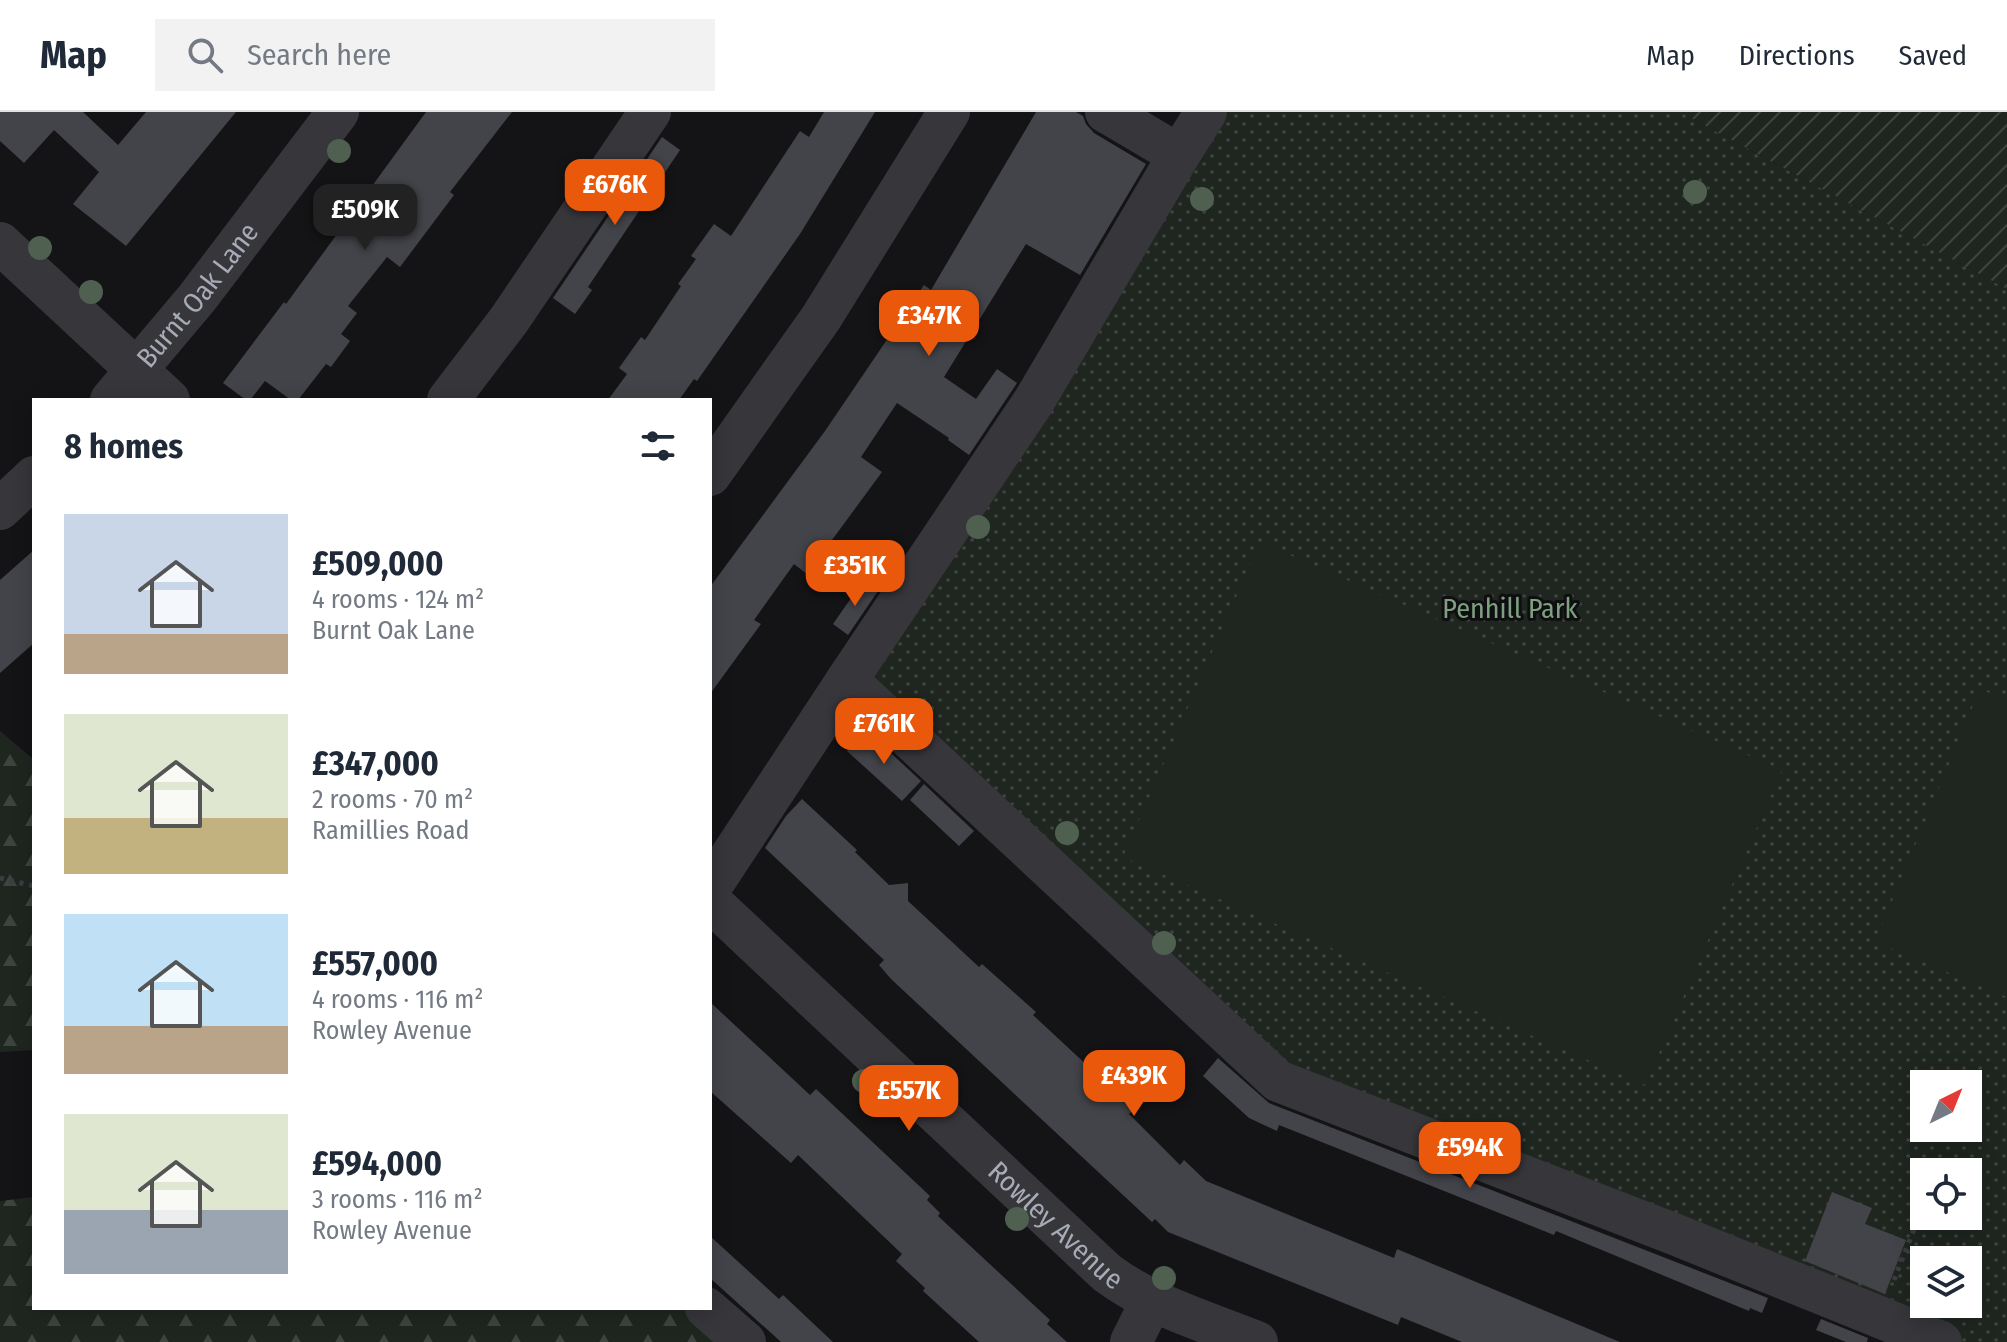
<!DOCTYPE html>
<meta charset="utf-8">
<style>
body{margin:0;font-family:"Fira Sans Condensed",sans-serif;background:#f2f2f3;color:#1f2937;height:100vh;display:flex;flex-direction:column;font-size:30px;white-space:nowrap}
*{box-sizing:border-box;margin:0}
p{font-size:26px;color:#747a83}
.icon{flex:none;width:44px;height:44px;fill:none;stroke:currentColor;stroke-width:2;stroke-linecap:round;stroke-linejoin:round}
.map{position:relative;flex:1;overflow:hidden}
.side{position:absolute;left:32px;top:286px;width:680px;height:912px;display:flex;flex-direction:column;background:#fff;border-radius:0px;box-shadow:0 4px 20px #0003}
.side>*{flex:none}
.needle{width:52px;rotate:43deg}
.controls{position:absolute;left:1910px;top:958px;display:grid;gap:16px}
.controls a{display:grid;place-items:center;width:72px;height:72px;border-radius:0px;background:#fff;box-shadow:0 4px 20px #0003;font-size:40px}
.price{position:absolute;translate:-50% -68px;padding:0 18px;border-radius:16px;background:#ea580c;color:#fff;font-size:26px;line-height:52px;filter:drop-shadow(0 2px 4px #0008)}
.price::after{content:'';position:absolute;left:50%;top:48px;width:24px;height:18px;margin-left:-12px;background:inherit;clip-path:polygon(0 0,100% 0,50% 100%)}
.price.on{background:#222;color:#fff}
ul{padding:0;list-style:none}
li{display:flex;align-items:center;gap:24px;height:200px;padding:0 32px}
li span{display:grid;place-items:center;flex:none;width:224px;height:160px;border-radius:0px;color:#555}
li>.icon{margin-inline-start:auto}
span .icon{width:96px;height:96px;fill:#fffc;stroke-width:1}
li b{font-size:34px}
h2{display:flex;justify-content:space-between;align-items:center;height:96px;padding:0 32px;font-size:34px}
header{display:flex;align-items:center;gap:48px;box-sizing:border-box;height:112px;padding:0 40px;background:#fff;border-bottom:2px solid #e0e1e3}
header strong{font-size:38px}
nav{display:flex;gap:44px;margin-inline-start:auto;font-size:28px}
.search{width:560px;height:72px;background:#f2f2f3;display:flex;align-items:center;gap:20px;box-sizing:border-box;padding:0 28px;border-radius:0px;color:#747a83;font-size:30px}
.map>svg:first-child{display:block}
.forest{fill:url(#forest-firs)}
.park{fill:url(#park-dots);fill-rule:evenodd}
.garden{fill:url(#garden-furrows)}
.pitch{fill:#1f2620}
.building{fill:#434449}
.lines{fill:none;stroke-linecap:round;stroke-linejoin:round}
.path{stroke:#3c3d42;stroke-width:5;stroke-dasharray:4 6;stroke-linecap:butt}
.minor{stroke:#36363b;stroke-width:42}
.tree{fill:#4f6051}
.labels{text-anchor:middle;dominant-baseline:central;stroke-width:6;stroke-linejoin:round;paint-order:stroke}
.street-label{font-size:28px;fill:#a7abb5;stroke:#0f0f11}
.park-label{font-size:28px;fill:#7f9f81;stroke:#0f0f11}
</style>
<header>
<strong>Map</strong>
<div class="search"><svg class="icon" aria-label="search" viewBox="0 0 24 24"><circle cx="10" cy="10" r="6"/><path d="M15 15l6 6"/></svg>Search here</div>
<nav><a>Map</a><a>Directions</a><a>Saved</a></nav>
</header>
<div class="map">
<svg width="2007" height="1230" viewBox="0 0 2007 1230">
<defs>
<pattern id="forest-firs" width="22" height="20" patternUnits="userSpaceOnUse" patternTransform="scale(2)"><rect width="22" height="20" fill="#1f2620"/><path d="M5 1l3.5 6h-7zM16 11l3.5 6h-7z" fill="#3d433e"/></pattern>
<pattern id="park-dots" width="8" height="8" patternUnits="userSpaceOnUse" patternTransform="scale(2)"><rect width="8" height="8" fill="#1f2620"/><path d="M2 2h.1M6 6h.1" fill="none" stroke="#3d433e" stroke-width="1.8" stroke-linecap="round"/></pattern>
<pattern id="garden-furrows" width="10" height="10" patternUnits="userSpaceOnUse" patternTransform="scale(2)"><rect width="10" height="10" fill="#1f2620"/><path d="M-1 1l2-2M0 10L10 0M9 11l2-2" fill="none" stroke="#3d433e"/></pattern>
</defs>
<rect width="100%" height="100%" fill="#141416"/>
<g class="forest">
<path d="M0,619L34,648V938L0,940Z"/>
<path d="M34,1085V1196H689L728,1230H0V1089Z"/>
</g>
<path class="park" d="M1220,0H1680L2007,177V1230H1963L1281,961L867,572ZM1924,972H1968V1016H1924ZM1924,1060H1968V1104H1924ZM1924,1148H1968V1192H1924Z"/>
<path class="garden" d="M1680,0H2007V177Z"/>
<g class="pitch">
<path d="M1260,430L1782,658L1645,973L1123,745Z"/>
<path d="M1980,577L2007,588V885L1875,830Z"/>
</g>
<g class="building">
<path d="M0,0H83L118,33L146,0H236L126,134L73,92L99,60L54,18L24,51L0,29Z"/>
<path d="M426,0H512L450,80L454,83L400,155L387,145L348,194L357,201L341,222L350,229L331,255L326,252L298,288H291L265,269L250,288H246L223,271L284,190L286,192Z"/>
<path d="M824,0H875L800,122L697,269L694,267L679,288H608L627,262L619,256L641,225L645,228L681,174L678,172L696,147L691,144L714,112L731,124L800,19L809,25Z"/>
<path d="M1036,0H1076L1083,4L1086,12L1094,21L1146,52L1080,163L1026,132L944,265L976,287L997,257L1017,271L969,343L948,328L949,326L897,291L861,345L882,360L807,462L794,452L754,508L761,512L710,582V475L825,319L924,173L931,178Z"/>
<path d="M662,25L680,38L588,175L592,178L575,202L553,186Z"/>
<path d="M34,438V531L0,561V468Z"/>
<path d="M863,469L878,479L848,523L833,512Z"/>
<path d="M866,618L921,669L902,689L847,639Z"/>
<path d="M924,672L974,719L959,734L910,688Z"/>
<path d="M802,687L857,738L855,740L889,773L908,771V789L979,855L982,852L1036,900L1033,903L1134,997L1129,1002L1180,1053L1184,1048L1206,1069L1394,1146L1397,1137L1620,1230H1462L1401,1205L1398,1213L1168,1120L1155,1107L1152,1110L891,867L879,853L884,848L765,736L786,704Z"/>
<path d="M710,890L810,983L816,977L930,1084L927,1088L940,1101L938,1104L1050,1208L1047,1212L1067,1230H979L923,1179L925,1176L896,1149L902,1142L798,1043L791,1051L710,979Z"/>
<path d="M1218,946L1269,991L1768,1186L1762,1201L1750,1196L1749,1199L1556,1119L1554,1123L1279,1013L1277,1019L1249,1006L1203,964Z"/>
<path d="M1832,1080L1872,1096L1865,1112L1906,1128L1885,1182L1805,1149Z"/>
<path d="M710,1124L779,1187L783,1183L833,1230H781L710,1166Z"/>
<path d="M1821,1207L1868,1226L1867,1230H1846L1816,1218Z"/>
</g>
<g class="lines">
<g class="path">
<path d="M0,766L34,774"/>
<path d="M1894,1168L1917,1110"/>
</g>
<g class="minor">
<path d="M1106,0L1179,43L1206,0"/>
<path d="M0,131L169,288"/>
<path id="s1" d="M111,288L197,186L338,0"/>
<path d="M448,288L509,208L650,0"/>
<path d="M710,363L821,206L949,0"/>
<path d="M0,397L34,365"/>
<path d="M847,568L1034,289L1179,43"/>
<path d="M710,776L847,568L1278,969L1674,1122L1941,1230"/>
<path id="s2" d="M710,789L1107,1161C1151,1194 1207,1210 1257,1230"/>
<path d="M706,1196L745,1230"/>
<path d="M1131,1230L1152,1188"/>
</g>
</g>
<g class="tree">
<circle cx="339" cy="39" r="12"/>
<circle cx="1695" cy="80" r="12"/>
<circle cx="1202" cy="87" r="12"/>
<circle cx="40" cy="136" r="12"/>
<circle cx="91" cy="180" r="12"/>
<circle cx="978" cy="415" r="12"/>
<circle cx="1067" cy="721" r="12"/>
<circle cx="1164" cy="831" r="12"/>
<circle cx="864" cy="969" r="12"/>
<circle cx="1017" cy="1107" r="12"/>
<circle cx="1164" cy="1166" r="12"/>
</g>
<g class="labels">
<g class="street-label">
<text stroke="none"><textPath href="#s1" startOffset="136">Burnt Oak Lane</textPath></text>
<text stroke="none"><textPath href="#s2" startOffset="474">Rowley Avenue</textPath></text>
</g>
<g class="park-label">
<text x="1510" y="496">Penhill Park</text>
</g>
</g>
</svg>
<div class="controls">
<a><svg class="needle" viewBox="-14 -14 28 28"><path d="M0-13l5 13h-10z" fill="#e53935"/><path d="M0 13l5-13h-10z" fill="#747a83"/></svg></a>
<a><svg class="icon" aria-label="locate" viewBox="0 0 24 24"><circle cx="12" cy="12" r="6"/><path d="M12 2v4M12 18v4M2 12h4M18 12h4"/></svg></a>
<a><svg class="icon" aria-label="layers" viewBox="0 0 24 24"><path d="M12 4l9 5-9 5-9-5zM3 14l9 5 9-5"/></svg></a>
</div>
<b class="price" style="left:615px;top:115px">£676K</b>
<b class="price on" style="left:365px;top:140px">£509K</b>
<b class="price" style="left:929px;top:246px">£347K</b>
<b class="price" style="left:855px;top:496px">£351K</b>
<b class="price" style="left:884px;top:654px">£761K</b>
<b class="price" style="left:1134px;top:1006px">£439K</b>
<b class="price" style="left:909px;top:1021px">£557K</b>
<b class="price" style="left:1470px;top:1078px">£594K</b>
<section class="side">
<h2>8 homes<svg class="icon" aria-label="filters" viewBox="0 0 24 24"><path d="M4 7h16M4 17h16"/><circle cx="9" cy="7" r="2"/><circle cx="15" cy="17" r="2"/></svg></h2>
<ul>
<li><span style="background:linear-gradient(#c9d6e8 75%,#b9a48a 0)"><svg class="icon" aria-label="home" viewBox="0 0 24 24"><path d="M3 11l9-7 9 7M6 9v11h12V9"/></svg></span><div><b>£509,000</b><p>4 rooms · 124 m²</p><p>Burnt Oak Lane</p></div></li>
<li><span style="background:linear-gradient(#dfe7d0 65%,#c2b280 0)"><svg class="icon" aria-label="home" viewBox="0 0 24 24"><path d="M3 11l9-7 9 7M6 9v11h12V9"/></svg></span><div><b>£347,000</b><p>2 rooms · 70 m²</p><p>Ramillies Road</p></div></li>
<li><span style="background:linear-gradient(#bfe0f5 70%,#b9a48a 0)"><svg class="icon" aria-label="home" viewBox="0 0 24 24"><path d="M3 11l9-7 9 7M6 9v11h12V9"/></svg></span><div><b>£557,000</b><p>4 rooms · 116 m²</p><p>Rowley Avenue</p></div></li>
<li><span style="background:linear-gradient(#dfe7d0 60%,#9aa5b1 0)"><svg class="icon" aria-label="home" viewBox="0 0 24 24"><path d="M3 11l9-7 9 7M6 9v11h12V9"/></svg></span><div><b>£594,000</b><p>3 rooms · 116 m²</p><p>Rowley Avenue</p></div></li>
</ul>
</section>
</div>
